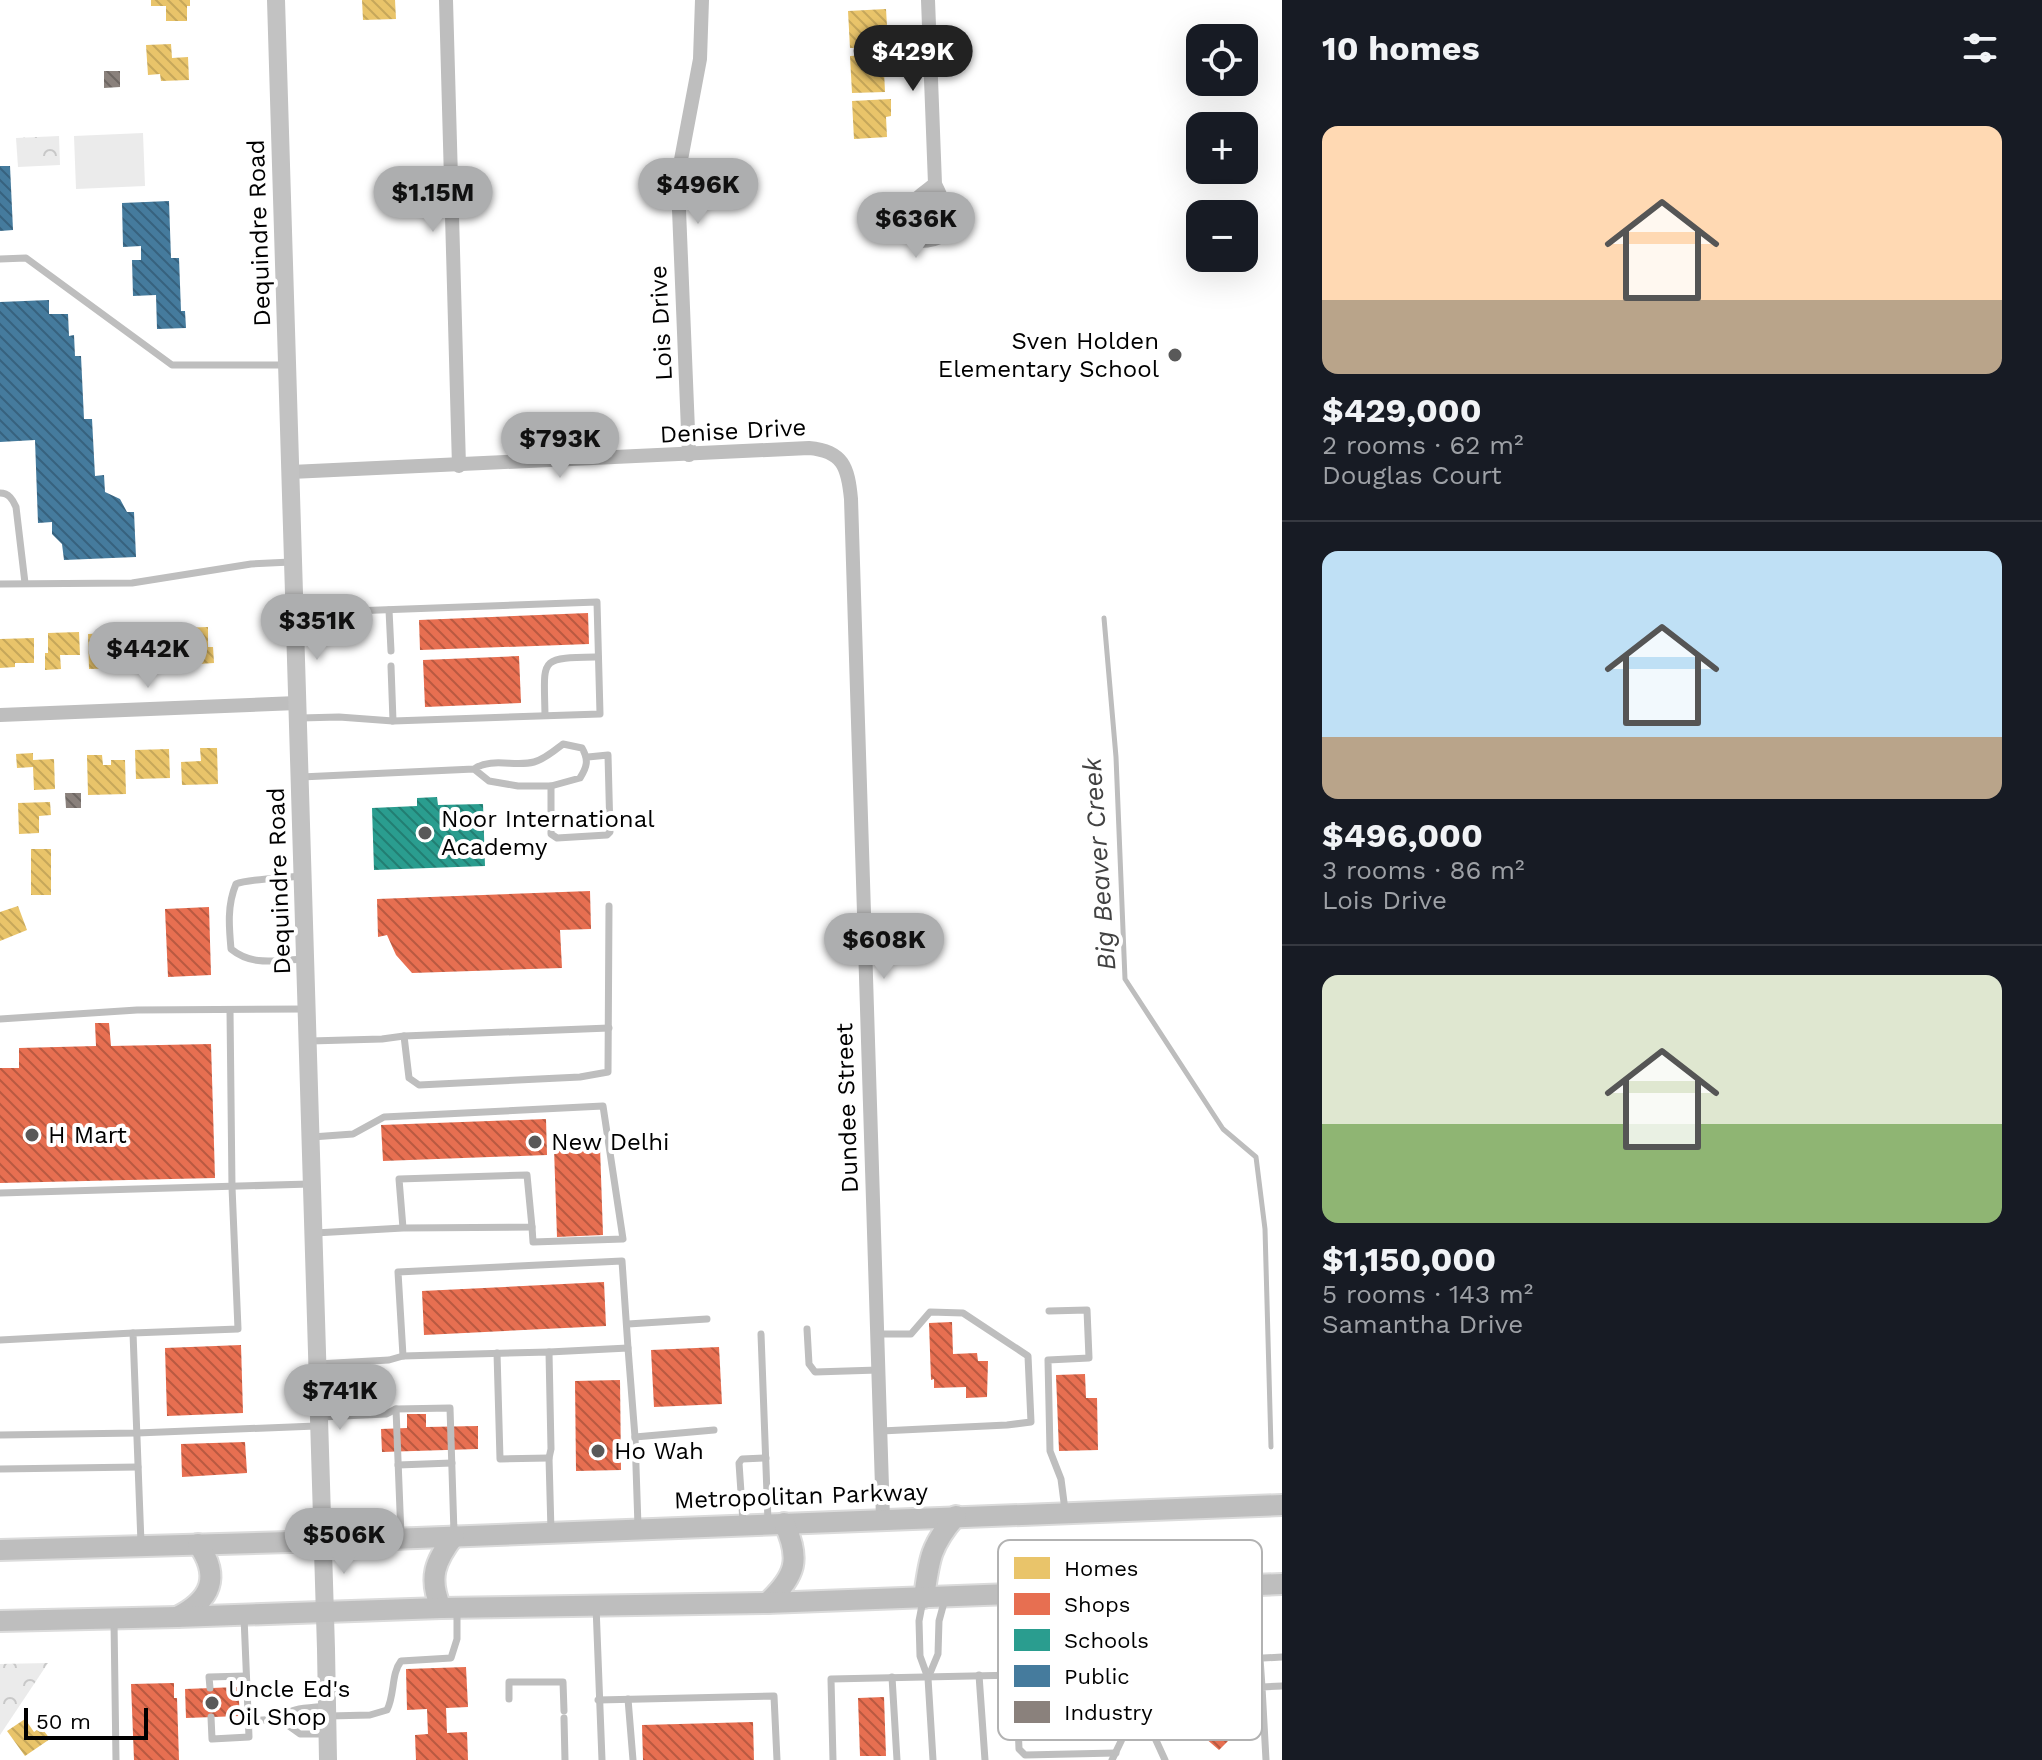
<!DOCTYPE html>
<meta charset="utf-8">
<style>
body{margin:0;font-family:"Work Sans",sans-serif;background:#20242c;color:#f1f3f6;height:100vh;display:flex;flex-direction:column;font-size:30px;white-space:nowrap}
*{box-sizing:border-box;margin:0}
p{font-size:26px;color:#9ea1a6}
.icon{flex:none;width:44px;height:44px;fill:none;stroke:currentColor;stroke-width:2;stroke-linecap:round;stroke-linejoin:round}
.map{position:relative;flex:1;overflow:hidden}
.panel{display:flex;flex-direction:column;background:#171b24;width:760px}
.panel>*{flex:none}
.fabs{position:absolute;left:1186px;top:24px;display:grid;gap:16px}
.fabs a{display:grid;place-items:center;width:72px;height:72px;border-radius:16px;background:#171b24;box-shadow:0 8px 32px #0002;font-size:40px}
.scale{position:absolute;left:24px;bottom:20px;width:124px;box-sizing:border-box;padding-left:8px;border:4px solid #000;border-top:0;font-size:22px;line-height:28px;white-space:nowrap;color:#000;-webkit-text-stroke:6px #fff;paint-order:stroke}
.price{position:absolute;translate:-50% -68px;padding:0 18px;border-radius:28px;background:#adaeaf;color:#111;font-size:26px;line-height:52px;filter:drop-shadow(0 2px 4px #0008)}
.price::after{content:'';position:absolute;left:50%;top:48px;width:24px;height:18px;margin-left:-12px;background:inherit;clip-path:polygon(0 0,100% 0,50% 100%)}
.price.current{background:#222;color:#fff}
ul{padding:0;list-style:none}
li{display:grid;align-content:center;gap:16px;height:424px;padding:0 40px}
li+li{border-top:2px solid #363941}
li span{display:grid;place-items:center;height:248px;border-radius:16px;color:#555}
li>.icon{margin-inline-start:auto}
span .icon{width:144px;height:144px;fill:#fffc;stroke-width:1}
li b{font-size:34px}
h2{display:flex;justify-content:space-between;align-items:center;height:96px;padding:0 40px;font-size:34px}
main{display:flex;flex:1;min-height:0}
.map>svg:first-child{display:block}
.park{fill:url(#park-crowns)}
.pitch{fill:#ebebeb}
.homes{fill:url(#homes-back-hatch)}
.shops{fill:url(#shops-back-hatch)}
.schools{fill:url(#schools-back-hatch)}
.public{fill:url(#public-back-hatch)}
.industry{fill:url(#industry-back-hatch)}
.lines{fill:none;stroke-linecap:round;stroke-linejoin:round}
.stream{stroke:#bdbdbd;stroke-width:5}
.primary-casing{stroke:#dbdbdb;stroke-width:24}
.lane{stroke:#bebebe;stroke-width:7}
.street{stroke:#bebebe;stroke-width:14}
.secondary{stroke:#c2c2c2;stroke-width:18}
.primary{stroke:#bebebe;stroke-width:20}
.poi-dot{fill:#595959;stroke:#fff;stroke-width:3}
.labels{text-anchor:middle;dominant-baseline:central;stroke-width:8;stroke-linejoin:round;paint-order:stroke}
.street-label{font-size:24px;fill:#000;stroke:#fff}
.poi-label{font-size:24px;fill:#000;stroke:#fff;text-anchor:start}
.water-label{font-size:26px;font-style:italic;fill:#424242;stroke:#fff}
.key{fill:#fff;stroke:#b2b2b2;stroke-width:2}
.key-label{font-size:22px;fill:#000}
</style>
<main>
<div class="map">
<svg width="1282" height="1760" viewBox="0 0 1282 1760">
<defs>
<pattern id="park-crowns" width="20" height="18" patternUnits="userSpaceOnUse" patternTransform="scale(2)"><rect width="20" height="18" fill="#ebebeb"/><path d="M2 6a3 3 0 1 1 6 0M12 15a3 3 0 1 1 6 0" fill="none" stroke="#c8c8c8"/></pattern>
<pattern id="homes-back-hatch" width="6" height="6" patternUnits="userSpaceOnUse" patternTransform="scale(2)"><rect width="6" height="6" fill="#e9c46a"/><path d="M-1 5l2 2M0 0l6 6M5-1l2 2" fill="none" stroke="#c6a75a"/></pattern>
<pattern id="shops-back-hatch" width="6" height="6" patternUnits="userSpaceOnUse" patternTransform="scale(2)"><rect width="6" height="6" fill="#e76f51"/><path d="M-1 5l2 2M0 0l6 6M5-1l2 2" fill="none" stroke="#b95941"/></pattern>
<pattern id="schools-back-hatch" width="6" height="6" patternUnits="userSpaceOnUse" patternTransform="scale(2)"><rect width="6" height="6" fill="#2a9d8f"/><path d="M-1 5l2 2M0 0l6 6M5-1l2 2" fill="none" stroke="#227e72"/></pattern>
<pattern id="public-back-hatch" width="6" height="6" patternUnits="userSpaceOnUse" patternTransform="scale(2)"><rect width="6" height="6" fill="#457b9d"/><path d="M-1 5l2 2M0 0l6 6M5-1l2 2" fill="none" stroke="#37627e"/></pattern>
<pattern id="industry-back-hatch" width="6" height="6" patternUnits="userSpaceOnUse" patternTransform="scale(2)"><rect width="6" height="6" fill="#8a817c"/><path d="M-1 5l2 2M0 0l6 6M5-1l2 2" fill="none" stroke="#6e6763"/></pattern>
</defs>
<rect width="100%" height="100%" fill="#fff"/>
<g class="park">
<path d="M59,136L60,165L18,167L16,138Z"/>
<path d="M48,1663L0,1735V1664Z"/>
</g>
<path class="pitch" d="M143,133L145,186L76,189L74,136Z"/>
<g class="homes">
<path d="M151,0H190V6H187V21H166V6H151Z"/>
<path d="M362,0H395L396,19L363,20Z"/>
<path d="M886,9L887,26H881L883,47L850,48L848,11Z"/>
<path d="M171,44L172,58L188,57L189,80L161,81L160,74L148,75L146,45Z"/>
<path d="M888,54L889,71H884L885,92L852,93L850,56Z"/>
<path d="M891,99V116L886,117L887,137L854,139L852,101Z"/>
<path d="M169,625L170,667H153V655H146V661H133L132,626Z"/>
<path d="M208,627V647H213L214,663L198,664V649L178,650V628Z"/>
<path d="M79,632L80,655H60L61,669L45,670V653H48V633Z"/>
<path d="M111,633V644L123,643L124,668L89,669L88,634Z"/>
<path d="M34,638V663H15V667L0,668V639Z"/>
<path d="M200,748H217L218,784L182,785L181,762L201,761Z"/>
<path d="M169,749L170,778L136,779L135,750Z"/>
<path d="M33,753V760L54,759L55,789L34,790L33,767L17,768L16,754Z"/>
<path d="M87,755H102L103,765H111V760H125L126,794L88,795Z"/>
<path d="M50,802L51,815L39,816V833L19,834L18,803Z"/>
<rect x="31" y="849" width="20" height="46"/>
<path d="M18,906L27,930L0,941V912Z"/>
<path d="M25,1719L34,1732L41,1727L50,1739L25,1756L7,1731Z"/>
</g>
<g class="shops">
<path d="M588,613L589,644L420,650L419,620Z"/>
<path d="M519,656L521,703L425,707L423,660Z"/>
<path d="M590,891L591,929L560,930L562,968L412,973L396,955L387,935L378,937L377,899Z"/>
<path d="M209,907L211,975L168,977L165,909Z"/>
<path d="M95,1023H109L111,1046L211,1044L215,1178L0,1183V1068H19V1048L96,1046Z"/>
<path d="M546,1119L547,1155L383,1161L381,1125Z"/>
<path d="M600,1147L603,1235L557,1237L554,1148Z"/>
<path d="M604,1282L606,1326L424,1335L422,1291Z"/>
<path d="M952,1322L953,1354L977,1353L978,1361H988L987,1397L966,1398V1387L934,1388V1379L931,1380L929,1323Z"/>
<path d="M241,1345L243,1413L167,1416L165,1348Z"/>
<path d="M719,1347L722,1404L654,1407L651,1350Z"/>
<path d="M1085,1374L1086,1398H1097L1098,1450L1059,1451L1056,1375Z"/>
<path d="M620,1380L621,1470L576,1471L575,1381Z"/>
<path d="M407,1414H426V1427L478,1426V1449L382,1452L381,1429L407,1428Z"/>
<path d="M245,1442L247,1473L182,1477L181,1444Z"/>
<path d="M466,1667L468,1707L446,1708L447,1733L467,1732L468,1760H416L415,1735L428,1734L427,1709L407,1710L406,1669Z"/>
<path d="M1218,1680L1232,1693H1235L1236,1697L1254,1714L1237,1731V1736H1233L1219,1750L1204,1737H1194V1728L1158,1729V1707L1193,1706V1694H1205Z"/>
<path d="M174,1683V1698H177L179,1760H134L131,1684Z"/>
<path d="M238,1687L240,1716L186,1718L185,1689Z"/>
<path d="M884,1697L886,1756H860L858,1698Z"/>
<path d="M753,1722L754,1760H643L642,1725Z"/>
</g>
<path class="schools" d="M437,797L438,805L483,804L485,866L374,870L372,808L417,806V798Z"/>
<g class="public">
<path d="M0,166H10L13,230L0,231Z"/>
<path d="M169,201L171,258H179L181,311H185L186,328L157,329L156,295L133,296L132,260H141V246L123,247L122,203Z"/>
<path d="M49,300V314H68L69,336L74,335L75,356H81L84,419H92L95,476L104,475L105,492L120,499L127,512H134L136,557L64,560L62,544L52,534V522L38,523L35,440L0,442V302Z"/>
</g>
<g class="industry">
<path d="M104,71H120V87L104,88Z"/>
<path d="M65,793H81V808H66Z"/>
</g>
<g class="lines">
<path class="stream" d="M1104,618L1116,757L1125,979L1223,1129L1256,1157L1265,1229L1271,1447"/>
<defs>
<g id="primary">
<path d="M0,1550L364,1540L1282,1505"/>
<path d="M924,1598C929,1560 930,1546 956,1516"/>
<path d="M767,1603C796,1576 801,1559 784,1523"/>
<path d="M441,1608C428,1578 435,1561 454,1536"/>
<path d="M177,1617C211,1600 221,1577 198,1544"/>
<path d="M0,1621L177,1617L441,1608L767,1603L1282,1584"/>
</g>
</defs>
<use href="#primary" class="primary-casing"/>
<g class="lane">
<path d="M0,259L26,258L172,365H287"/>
<path d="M0,493C9,493 13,500 16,507L25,583"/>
<path d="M0,584L132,583L251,564L291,562"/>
<path d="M389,610L391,651"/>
<path d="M297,613L597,602L600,714L393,721L339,717L300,718"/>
<path d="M391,666L393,721"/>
<path d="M545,715C544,657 538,658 598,657"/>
<path d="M301,777L474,769C491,757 515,767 534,762C545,759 554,751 563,744L582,748C589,760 587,767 580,778L551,786H518L489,781L474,769"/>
<path d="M551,786V834L557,838L607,835L610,832L608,755L588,757"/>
<path d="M300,876C284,878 248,879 236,884C227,905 229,927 231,949C253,967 277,960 304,959"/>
<path d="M0,1019L137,1010L305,1009"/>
<path d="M404,1036L609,1028"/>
<path d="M310,1041L382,1039L404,1036L409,1078L419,1085L580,1077L608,1072L609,906"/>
<path d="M312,1137L353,1134L384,1117L603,1106L623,1239L533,1242L532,1227"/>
<path d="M0,1193L310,1184"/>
<path d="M315,1233L403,1228L532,1227L527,1175L399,1179L403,1228"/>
<path d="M1049,1311L1087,1310L1089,1358L1048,1360L1050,1451L1061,1479L1065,1510"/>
<path d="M628,1324L707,1319"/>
<path d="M807,1329L809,1364L815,1372L878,1370"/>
<path d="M761,1334L768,1521"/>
<path d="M876,1334H911L930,1312L963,1313L1028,1356L1031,1422L1007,1425L881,1431"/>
<path d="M0,1340L133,1333"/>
<path d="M549,1352L628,1348L635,1437L638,1526"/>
<path d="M497,1353L500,1459L549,1458"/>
<path d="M403,1356L398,1272L622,1261L628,1348"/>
<path d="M317,1364L389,1360L403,1356L549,1352L551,1449L549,1458L551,1531"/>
<path d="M396,1409L401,1536"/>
<path d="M321,1417L386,1414L396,1409L450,1408L454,1533"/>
<path d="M0,1435L137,1433L316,1426"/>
<path d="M635,1437L714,1430"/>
<path d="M398,1465L452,1463"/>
<path d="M0,1469L138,1467"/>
<path d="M743,1522L739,1463L742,1459L766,1458"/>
<path d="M141,1543L133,1333L238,1329L232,1187L230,1010"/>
<path d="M923,1600L919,1621L920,1656L928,1678L933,1760"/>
<path d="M596,1606L602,1760"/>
<path d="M114,1621L116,1760"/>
<path d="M1260,1658L1262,1687"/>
<path d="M1111,1669L1123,1690L1124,1735L1112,1760"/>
<path d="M979,1675L985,1760"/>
<path d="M1016,1675L1019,1749L1025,1755L1116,1753"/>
<path d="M892,1677L897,1760"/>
<path d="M928,1678L938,1654L939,1621L945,1599"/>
<path d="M210,1688L209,1677L246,1676"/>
<path d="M509,1699V1682H563L564,1711"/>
<path d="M628,1699L633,1760"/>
<path d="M598,1700L774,1696L777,1760"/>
<path d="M329,1716L370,1715L387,1710C395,1694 391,1674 401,1661L451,1658L457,1639V1609"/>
<path d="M211,1717L212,1739L249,1737L244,1617"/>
<path d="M564,1718L565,1760"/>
<path d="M279,1719L300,1734H327"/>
<path d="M248,1721L279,1719C289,1707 311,1708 326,1706"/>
<path d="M833,1760L831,1679L1022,1675L1111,1669L1108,1593"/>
<path d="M1165,1760L1149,1725L1151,1683L1172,1663L1282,1657"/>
<path d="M1266,1760L1262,1687L1282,1686"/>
</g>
<g class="street">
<path d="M446,0L459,466"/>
<path d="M928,0L935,184C947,209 962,241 920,241L906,229C899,207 920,196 935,184"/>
<path d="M689,455L678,185L680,165L700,59L702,0"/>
<path d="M291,472L809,448C843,451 848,467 851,499L883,1519"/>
<path d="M0,715L297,703"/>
</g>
<path class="secondary" d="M276,0L326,1649L328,1760"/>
<use href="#primary" class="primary"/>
</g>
<g class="poi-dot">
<circle cx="1175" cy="355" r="8"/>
<circle cx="425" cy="833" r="8"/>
<circle cx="32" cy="1135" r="8"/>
<circle cx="535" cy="1142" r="8"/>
<circle cx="598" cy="1451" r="8"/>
<circle cx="212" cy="1703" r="8"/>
</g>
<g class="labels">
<g class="street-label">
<text transform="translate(259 233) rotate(-92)">Dequindre Road</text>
<text transform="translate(661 323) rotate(-93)">Lois Drive</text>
<text transform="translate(733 431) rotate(-3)">Denise Drive</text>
<text transform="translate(279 881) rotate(-92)">Dequindre Road</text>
<text transform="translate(847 1108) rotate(-92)">Dundee Street</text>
<text transform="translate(801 1496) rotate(-2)">Metropolitan Parkway</text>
</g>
<g class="poi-label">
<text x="1159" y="341" text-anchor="end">Sven Holden<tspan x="1159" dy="28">Elementary School</tspan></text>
<text x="441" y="819">Noor International<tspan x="441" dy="28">Academy</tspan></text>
<text x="48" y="1135">H Mart</text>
<text x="551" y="1142">New Delhi</text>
<text x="614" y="1451">Ho Wah</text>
<text x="228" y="1689">Uncle Ed's<tspan x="228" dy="28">Oil Shop</tspan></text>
</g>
<g class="water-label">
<text transform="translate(1099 864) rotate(-94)">Big Beaver Creek</text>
</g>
</g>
<rect x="998" y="1540" width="264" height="200" rx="12" class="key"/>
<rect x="1014" y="1557" width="36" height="22" fill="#e9c46a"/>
<rect x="1014" y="1593" width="36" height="22" fill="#e76f51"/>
<rect x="1014" y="1629" width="36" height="22" fill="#2a9d8f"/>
<rect x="1014" y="1665" width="36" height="22" fill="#457b9d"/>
<rect x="1014" y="1701" width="36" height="22" fill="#8a817c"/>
<g class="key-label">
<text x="1064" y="1576">Homes</text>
<text x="1064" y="1612">Shops</text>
<text x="1064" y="1648">Schools</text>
<text x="1064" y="1684">Public</text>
<text x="1064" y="1720">Industry</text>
</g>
</svg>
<div class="fabs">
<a><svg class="icon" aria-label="locate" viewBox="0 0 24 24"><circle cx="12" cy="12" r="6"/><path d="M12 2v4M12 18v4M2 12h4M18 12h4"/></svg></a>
<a>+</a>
<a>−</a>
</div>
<div class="scale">50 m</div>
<b class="price current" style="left:913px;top:93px">$429K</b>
<b class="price" style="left:698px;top:226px">$496K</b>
<b class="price" style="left:433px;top:234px">$1.15M</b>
<b class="price" style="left:916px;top:260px">$636K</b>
<b class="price" style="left:560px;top:480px">$793K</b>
<b class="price" style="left:317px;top:662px">$351K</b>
<b class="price" style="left:148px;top:690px">$442K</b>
<b class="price" style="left:884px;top:981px">$608K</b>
<b class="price" style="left:340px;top:1432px">$741K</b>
<b class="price" style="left:344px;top:1576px">$506K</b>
</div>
<section class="panel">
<h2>10 homes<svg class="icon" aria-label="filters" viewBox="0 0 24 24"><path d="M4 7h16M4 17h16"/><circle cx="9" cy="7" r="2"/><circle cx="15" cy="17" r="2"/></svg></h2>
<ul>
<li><span style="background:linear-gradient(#ffd9b3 70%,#b9a48a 0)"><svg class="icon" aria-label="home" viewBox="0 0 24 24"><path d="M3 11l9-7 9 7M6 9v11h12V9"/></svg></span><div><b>$429,000</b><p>2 rooms · 62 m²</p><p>Douglas Court</p></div></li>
<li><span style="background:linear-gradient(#bfe0f5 75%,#b9a48a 0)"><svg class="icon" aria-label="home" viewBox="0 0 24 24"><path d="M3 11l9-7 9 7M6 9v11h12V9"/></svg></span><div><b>$496,000</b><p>3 rooms · 86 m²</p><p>Lois Drive</p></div></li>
<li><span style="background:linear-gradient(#dfe7d0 60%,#8fb573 0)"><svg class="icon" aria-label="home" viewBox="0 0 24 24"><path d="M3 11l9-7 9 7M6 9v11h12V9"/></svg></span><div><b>$1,150,000</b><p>5 rooms · 143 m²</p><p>Samantha Drive</p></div></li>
</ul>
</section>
</main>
